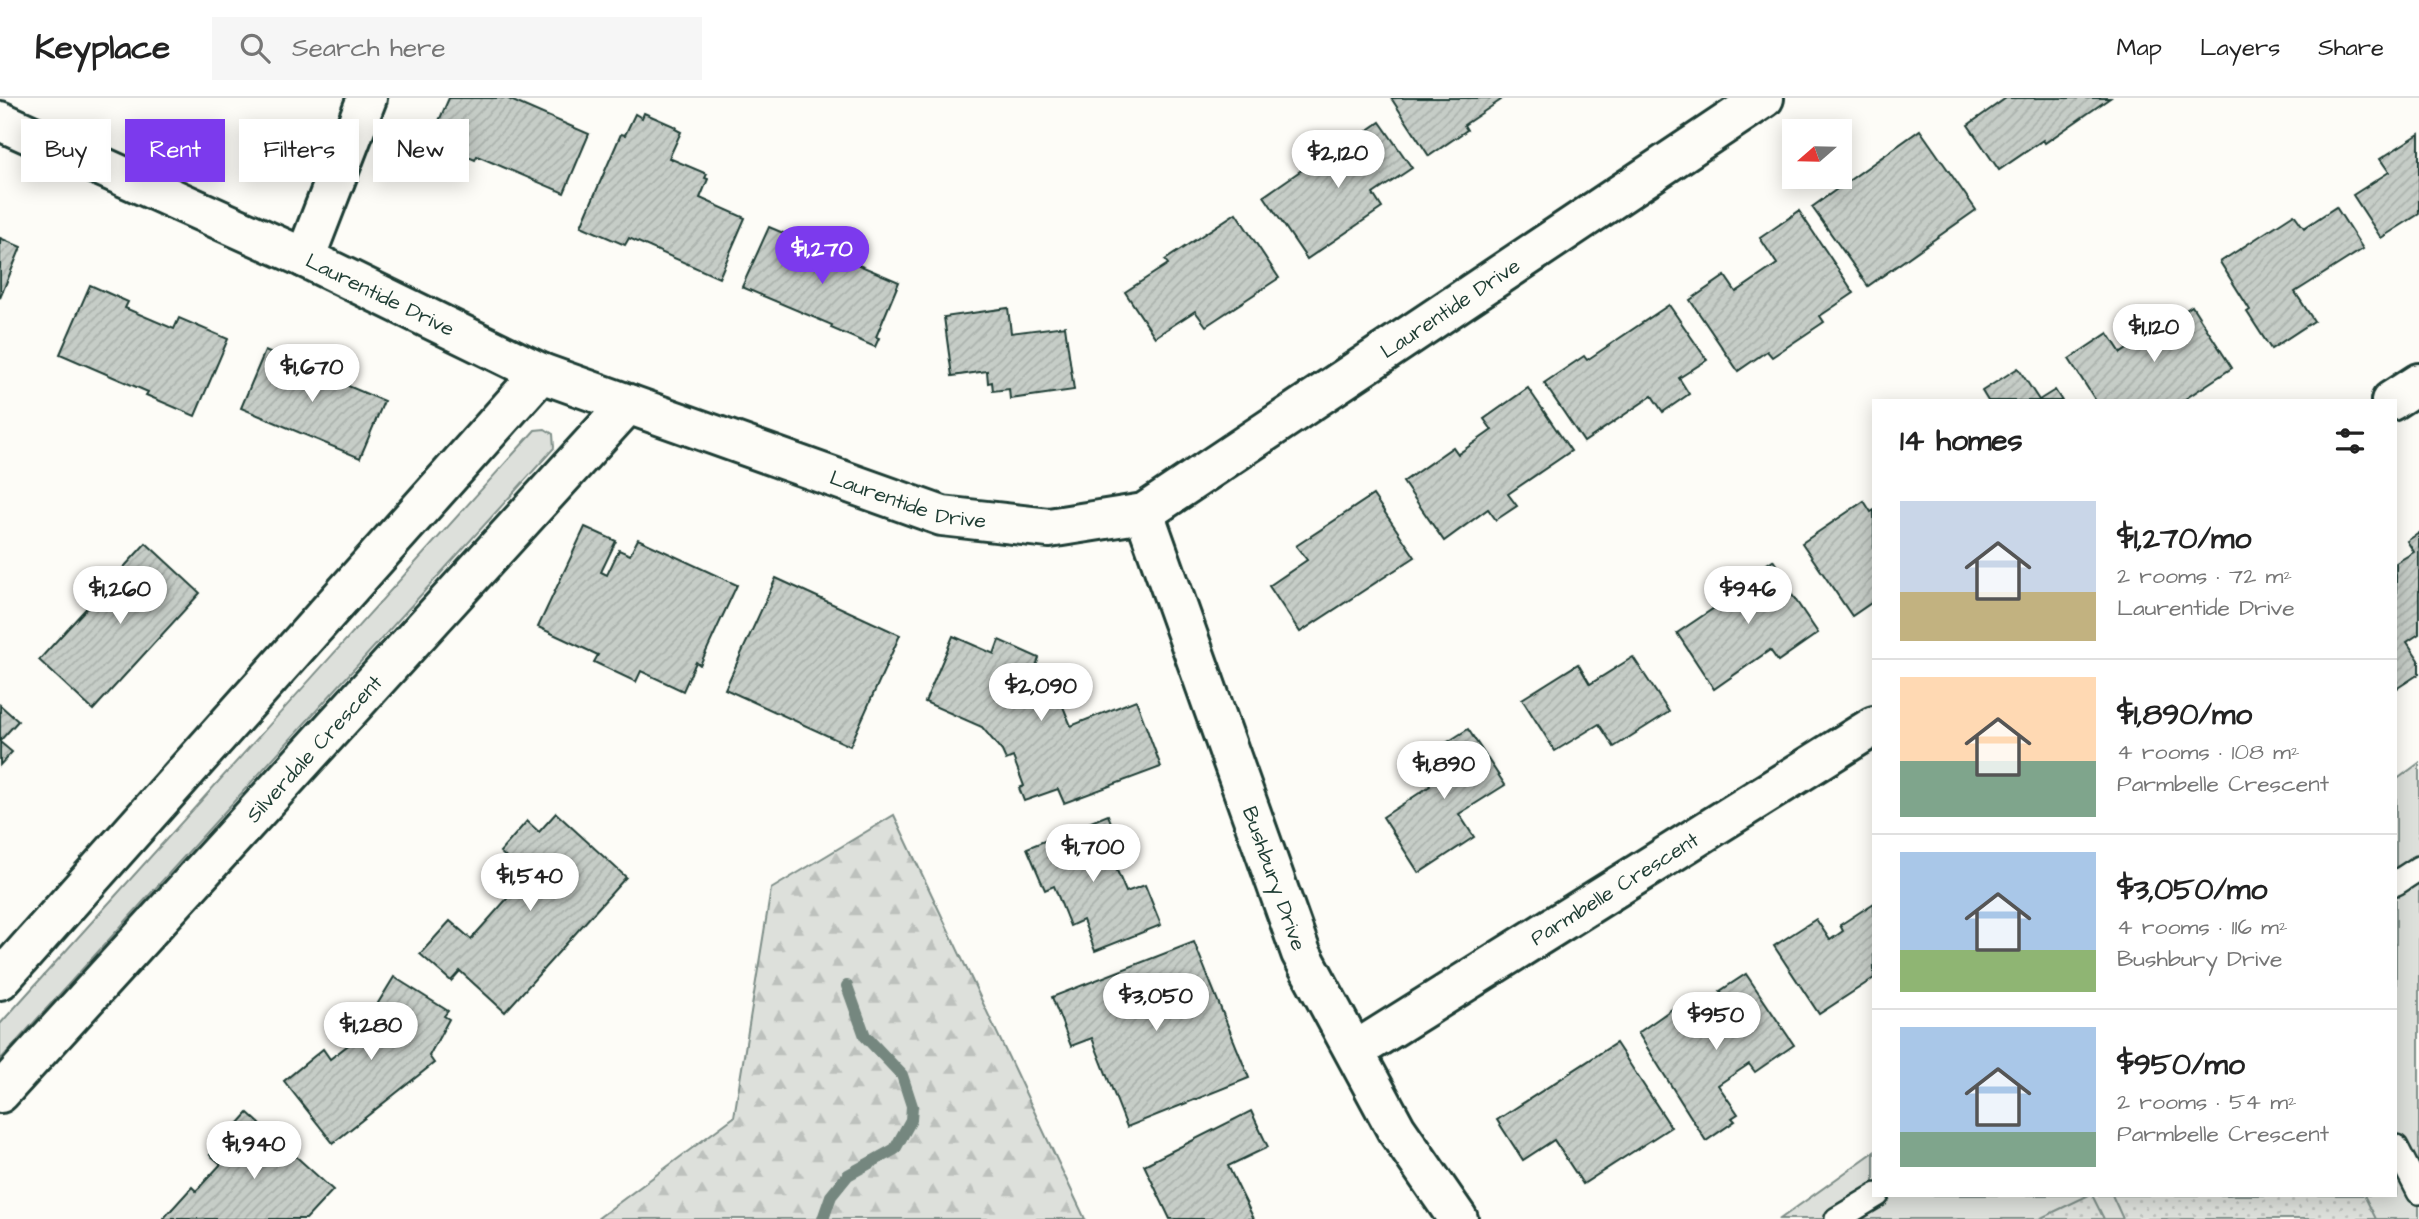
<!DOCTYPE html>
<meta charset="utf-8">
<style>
body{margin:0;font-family:"Architects Daughter",sans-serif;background:#f6f6f6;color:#222;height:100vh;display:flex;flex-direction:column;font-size:26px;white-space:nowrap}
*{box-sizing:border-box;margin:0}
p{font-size:23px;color:#767676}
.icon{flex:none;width:38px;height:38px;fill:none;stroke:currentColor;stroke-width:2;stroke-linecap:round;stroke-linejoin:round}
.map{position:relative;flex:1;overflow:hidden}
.side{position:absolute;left:1872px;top:301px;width:525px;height:798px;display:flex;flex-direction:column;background:#fff;border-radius:0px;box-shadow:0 4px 18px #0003}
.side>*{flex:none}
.top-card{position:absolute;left:21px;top:21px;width:665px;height:63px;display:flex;gap:14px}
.needle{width:46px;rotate:250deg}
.tools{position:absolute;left:1782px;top:21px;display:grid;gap:14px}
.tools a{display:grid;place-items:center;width:70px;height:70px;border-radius:0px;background:#fff;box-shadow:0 4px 18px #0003;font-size:35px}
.price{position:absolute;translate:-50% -60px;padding:0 16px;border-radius:24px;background:#fff;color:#222;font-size:23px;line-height:46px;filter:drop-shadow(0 2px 4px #0008)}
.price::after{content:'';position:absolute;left:50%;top:42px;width:21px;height:16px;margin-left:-10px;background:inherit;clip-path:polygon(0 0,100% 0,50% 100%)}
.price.on{background:#7c3aed;color:#fff}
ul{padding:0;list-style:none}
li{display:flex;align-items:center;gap:21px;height:175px;padding:0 28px}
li+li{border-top:2px solid #e0e0e0}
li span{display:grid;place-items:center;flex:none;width:196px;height:140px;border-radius:0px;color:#555}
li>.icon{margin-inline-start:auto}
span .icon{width:84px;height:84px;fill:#fffc;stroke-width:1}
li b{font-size:30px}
h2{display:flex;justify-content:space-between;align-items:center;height:84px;padding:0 28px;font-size:30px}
.pill{padding:0 24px;border-radius:0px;background:#fff;box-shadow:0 4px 18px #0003;font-size:24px;line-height:63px}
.pill.on{background:#7c3aed;color:#fff}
header{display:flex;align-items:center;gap:42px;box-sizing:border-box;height:98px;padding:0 35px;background:#fff;border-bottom:2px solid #e0e0e0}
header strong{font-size:33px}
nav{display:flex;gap:38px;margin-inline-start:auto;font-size:24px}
.search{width:490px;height:63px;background:#f6f6f6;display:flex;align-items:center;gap:18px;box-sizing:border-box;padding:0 24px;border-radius:0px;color:#767676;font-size:26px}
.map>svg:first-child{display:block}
.green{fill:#dde0db;stroke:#7e8e88;stroke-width:2}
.forest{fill:url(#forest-firs);stroke:#7e8e88;stroke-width:2}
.park{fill:url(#park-dots);stroke:#7e8e88;stroke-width:2}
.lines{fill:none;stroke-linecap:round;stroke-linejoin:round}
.stream{stroke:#75877f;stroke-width:12}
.building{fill:url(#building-hatch);stroke:#1f3d34;stroke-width:2}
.service-casing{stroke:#1f3d34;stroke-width:28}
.minor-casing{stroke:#1f3d34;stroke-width:44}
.tertiary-casing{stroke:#1f3d34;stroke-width:44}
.service{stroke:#fdfcf7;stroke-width:23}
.minor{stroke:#fdfcf7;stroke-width:38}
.tertiary{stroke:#fdfcf7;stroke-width:38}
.labels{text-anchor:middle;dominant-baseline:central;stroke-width:5;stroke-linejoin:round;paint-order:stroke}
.street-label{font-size:21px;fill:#1f3d34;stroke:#fdfcf7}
</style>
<header>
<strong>Keyplace</strong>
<div class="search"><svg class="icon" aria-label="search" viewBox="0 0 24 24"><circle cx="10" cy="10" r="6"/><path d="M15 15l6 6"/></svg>Search here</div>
<nav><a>Map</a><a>Layers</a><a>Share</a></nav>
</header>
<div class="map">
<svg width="2419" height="1121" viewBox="0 0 2419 1121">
<defs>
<pattern id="forest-firs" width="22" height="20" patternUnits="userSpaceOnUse" patternTransform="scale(1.75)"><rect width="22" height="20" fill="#dde0db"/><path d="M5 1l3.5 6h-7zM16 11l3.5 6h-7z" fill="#bdc1bd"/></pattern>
<pattern id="park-dots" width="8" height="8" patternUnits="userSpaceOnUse" patternTransform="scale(1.75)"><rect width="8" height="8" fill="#dde0db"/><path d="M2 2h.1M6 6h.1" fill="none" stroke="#bdc1bd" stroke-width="1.8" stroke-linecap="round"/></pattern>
<pattern id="building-hatch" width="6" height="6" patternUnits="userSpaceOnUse" patternTransform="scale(1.75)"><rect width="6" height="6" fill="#c6cdc7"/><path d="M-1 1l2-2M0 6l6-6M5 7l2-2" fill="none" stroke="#aab1ac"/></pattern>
</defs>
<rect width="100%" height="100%" fill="#fdfcf7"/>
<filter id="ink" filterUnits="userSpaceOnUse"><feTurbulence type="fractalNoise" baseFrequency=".0143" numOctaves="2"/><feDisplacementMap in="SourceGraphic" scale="14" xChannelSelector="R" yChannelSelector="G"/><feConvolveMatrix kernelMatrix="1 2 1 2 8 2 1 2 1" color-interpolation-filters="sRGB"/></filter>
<g filter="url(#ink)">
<g class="green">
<path d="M545,331L553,336L554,350L0,962V926L535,332Z"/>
<path d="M2419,665V1121H1780L1874,1054V1097H2396V682Z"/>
</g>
<path class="forest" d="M894,717L1085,1121H597L734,1019L771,791Z"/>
<g class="park">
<path d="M2089,1097H2092L2104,1121H2039Z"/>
<path d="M2112,1097H2364L2376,1121H2123Z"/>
</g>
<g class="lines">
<path class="stream" d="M823,1121L831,1098L848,1077L895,1051L911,1022L912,1008L902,977L865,938L847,888"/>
</g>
<g class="building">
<path d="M449,0H506L589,36L564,95L477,58L475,62L427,41L432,31L435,32Z"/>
<path d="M1391,0H1500L1501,2L1464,27L1467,32L1429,58Z"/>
<path d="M2006,0H2110L2045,45L2043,42L1999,72L1968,27Z"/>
<path d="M644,15L676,29L675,31L681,34L669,60L707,76L705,80L708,81L700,100L745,120L719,180L629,140L625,147L581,128L621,36L625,37L635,16L642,20Z"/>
<path d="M1380,24L1412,70L1373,96L1382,110L1307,161L1264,98L1335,49L1337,54Z"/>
<path d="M1920,32L1976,112L1868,188L1812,109Z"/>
<path d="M2419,36V116L2381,140L2353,97L2389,74L2380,61Z"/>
<path d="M2336,109L2363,151L2295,194L2314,223L2271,251L2247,214L2250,212L2220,164L2294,116L2304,130Z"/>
<path d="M1799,113L1854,195L1820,218L1824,224L1772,259L1767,253L1738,273L1690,202L1725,178L1736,194L1777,166L1760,140Z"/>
<path d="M1236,115L1279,180L1206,228L1195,213L1155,239L1125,194L1168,166L1165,162Z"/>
<path d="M769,129L899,184L876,239L879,240L875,249L831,230L832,227L742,189Z"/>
<path d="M0,140L21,149L0,200Z"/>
<path d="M90,187L128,204L125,210L174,231L179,220L228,241L195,318L146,297L148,294L60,256Z"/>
<path d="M1669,207L1707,262L1679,280L1689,296L1663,314L1652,298L1584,344L1544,285L1584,258L1587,262Z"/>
<path d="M2192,208L2232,270L2182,303H2096L2069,261L2108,235L2121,255Z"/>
<path d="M1008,210L1011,235L1065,228L1074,292L1010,301L1009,291L993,293L992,284L988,285L987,273L952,278L944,219Z"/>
<path d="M265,253L384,303L360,360L241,310Z"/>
<path d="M2018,270L2039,302L2055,292L2062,303H1988L1982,293Z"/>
<path d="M1528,290L1571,353L1508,396L1517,408L1496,422L1488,411L1444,443L1403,384L1453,349L1458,356L1492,332L1484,321Z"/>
<path d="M1373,397L1415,459L1300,534L1269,488L1307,462L1296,448Z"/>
<path d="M1864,403L1871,414L1874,412V503L1852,518L1802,445Z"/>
<path d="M585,429L616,443L601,474L607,477L619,452L630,457L638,441L737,487L700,567L696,564L683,593L641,573L636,584L594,564L598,557L538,529Z"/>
<path d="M2419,435V536L2407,544L2419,562V576L2396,591V465L2414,454L2407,443Z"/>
<path d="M146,445L200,495L93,612L39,562Z"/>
<path d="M1773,462L1787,483L1784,485L1818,535L1778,563L1770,552L1714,591L1677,535L1717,508L1713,503Z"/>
<path d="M776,480L900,537L850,648L725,591Z"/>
<path d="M953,538L994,556L999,542L1039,560L1034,573L1052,582L1071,628L1136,602L1161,669L1064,705L1058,691L1024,703L1019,690L1024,688L1013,659L1006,662L1002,653L982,629L925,604Z"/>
<path d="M1633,559L1669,614L1614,649L1599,626L1555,653L1522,601L1578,566L1590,586Z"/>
<path d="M0,607L18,623L0,643Z"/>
<path d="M1468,631L1505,687L1459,716L1474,739L1419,775L1383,719L1430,688L1415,665Z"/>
<path d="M0,644L12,654L0,667Z"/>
<path d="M556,715L626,779L505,914L460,873L451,883L420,856L450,823L471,841L523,783L507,770L512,765L500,754L527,723L539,734Z"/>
<path d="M1108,717L1120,747L1108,751L1126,794L1145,787L1161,827L1095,853L1083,822L1070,828L1054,788L1045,792L1027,750Z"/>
<path d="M1874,805V880L1819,916L1774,848L1816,821L1830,842L1843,833L1840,827Z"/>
<path d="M1194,844L1249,980L1127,1029L1092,940L1071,948L1052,899Z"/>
<path d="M1746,876L1794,947L1755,974L1749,966L1718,987L1738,1016L1732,1020L1735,1023L1706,1043L1638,935L1675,909L1688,929L1727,903L1720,893Z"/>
<path d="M394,879L448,913L444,918L449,921L429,958L434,965L333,1045L284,983L323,951L330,961L356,941Z"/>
<path d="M1616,945L1671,1029L1583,1086L1554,1042L1523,1062L1497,1022Z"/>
<path d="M1251,1013L1268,1049L1228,1068L1254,1121H1170L1144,1067Z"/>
<path d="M248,1015L333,1092L306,1121H163L192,1089L196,1093L221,1066L210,1057Z"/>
</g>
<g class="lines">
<defs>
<g id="service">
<path d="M2396,785L2419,770"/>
<path d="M2396,1049L2419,1094"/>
<path d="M1837,1121L1877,1097"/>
</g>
<g id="minor">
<path id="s1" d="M0,23L305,160L541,275"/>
<path d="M305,160L367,0"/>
<path d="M2391,303L2419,285"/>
<path id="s2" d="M1144,415L1301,855L1396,1031L1458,1121"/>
<path id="s3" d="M1355,953L1874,628"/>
</g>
<g id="tertiary">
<path id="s4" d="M0,882L541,275L942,418L1049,430L1144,415L1764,0"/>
<path id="s5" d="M0,995L628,306"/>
</g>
</defs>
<use href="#service" class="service-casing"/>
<use href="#minor" class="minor-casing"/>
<use href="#tertiary" class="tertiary-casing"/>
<use href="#service" class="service"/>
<use href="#minor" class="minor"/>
<use href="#tertiary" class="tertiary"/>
</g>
</g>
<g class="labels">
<g class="street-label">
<text stroke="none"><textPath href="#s1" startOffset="418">Laurentide Drive</textPath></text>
<text stroke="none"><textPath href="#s4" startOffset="1811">Laurentide Drive</textPath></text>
<text stroke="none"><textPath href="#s4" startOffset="1202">Laurentide Drive</textPath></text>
<text stroke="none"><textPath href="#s5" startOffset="466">Silverdale Crescent</textPath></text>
<text stroke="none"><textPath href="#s2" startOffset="388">Bushbury Drive</textPath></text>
<text stroke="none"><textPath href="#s3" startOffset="306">Parmbelle Crescent</textPath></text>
</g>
</g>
</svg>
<div class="tools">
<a><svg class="needle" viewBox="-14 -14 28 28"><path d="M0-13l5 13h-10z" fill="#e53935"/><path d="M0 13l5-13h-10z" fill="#767676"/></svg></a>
</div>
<b class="price" style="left:1338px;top:92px">$2,120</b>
<b class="price on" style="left:822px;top:188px">$1,270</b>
<b class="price" style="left:2154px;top:266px">$1,120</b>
<b class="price" style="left:312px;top:306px">$1,670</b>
<b class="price" style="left:120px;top:528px">$1,260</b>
<b class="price" style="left:1748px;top:528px">$946</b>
<b class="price" style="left:1041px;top:625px">$2,090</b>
<b class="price" style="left:1444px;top:703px">$1,890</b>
<b class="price" style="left:1093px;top:786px">$1,700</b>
<b class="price" style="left:530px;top:815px">$1,540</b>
<b class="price" style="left:1156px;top:935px">$3,050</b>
<b class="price" style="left:1716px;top:954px">$950</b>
<b class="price" style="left:371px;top:964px">$1,280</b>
<b class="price" style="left:254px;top:1083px">$1,940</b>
<div class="top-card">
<a class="pill">Buy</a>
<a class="pill on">Rent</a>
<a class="pill">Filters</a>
<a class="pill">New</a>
</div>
<section class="side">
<h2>14 homes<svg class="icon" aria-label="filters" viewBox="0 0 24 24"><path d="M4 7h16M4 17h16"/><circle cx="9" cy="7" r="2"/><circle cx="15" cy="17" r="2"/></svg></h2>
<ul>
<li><span style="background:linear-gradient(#c9d6e8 65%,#c2b280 0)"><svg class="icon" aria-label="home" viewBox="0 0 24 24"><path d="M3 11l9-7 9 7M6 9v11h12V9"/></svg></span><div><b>$1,270/mo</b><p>2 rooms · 72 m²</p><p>Laurentide Drive</p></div></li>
<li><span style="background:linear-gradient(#ffd9b3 60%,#7fa58c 0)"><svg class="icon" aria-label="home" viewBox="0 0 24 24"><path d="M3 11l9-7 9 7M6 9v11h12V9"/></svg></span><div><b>$1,890/mo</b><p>4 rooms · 108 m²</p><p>Parmbelle Crescent</p></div></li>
<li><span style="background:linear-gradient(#a9c7e8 70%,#8fb573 0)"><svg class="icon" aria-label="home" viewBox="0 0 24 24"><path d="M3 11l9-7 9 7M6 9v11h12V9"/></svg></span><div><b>$3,050/mo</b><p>4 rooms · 116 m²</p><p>Bushbury Drive</p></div></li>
<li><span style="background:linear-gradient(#a9c7e8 75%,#7fa58c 0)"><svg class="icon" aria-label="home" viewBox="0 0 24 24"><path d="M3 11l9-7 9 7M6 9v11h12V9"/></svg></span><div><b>$950/mo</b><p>2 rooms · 54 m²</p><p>Parmbelle Crescent</p></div></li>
</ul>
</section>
</div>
